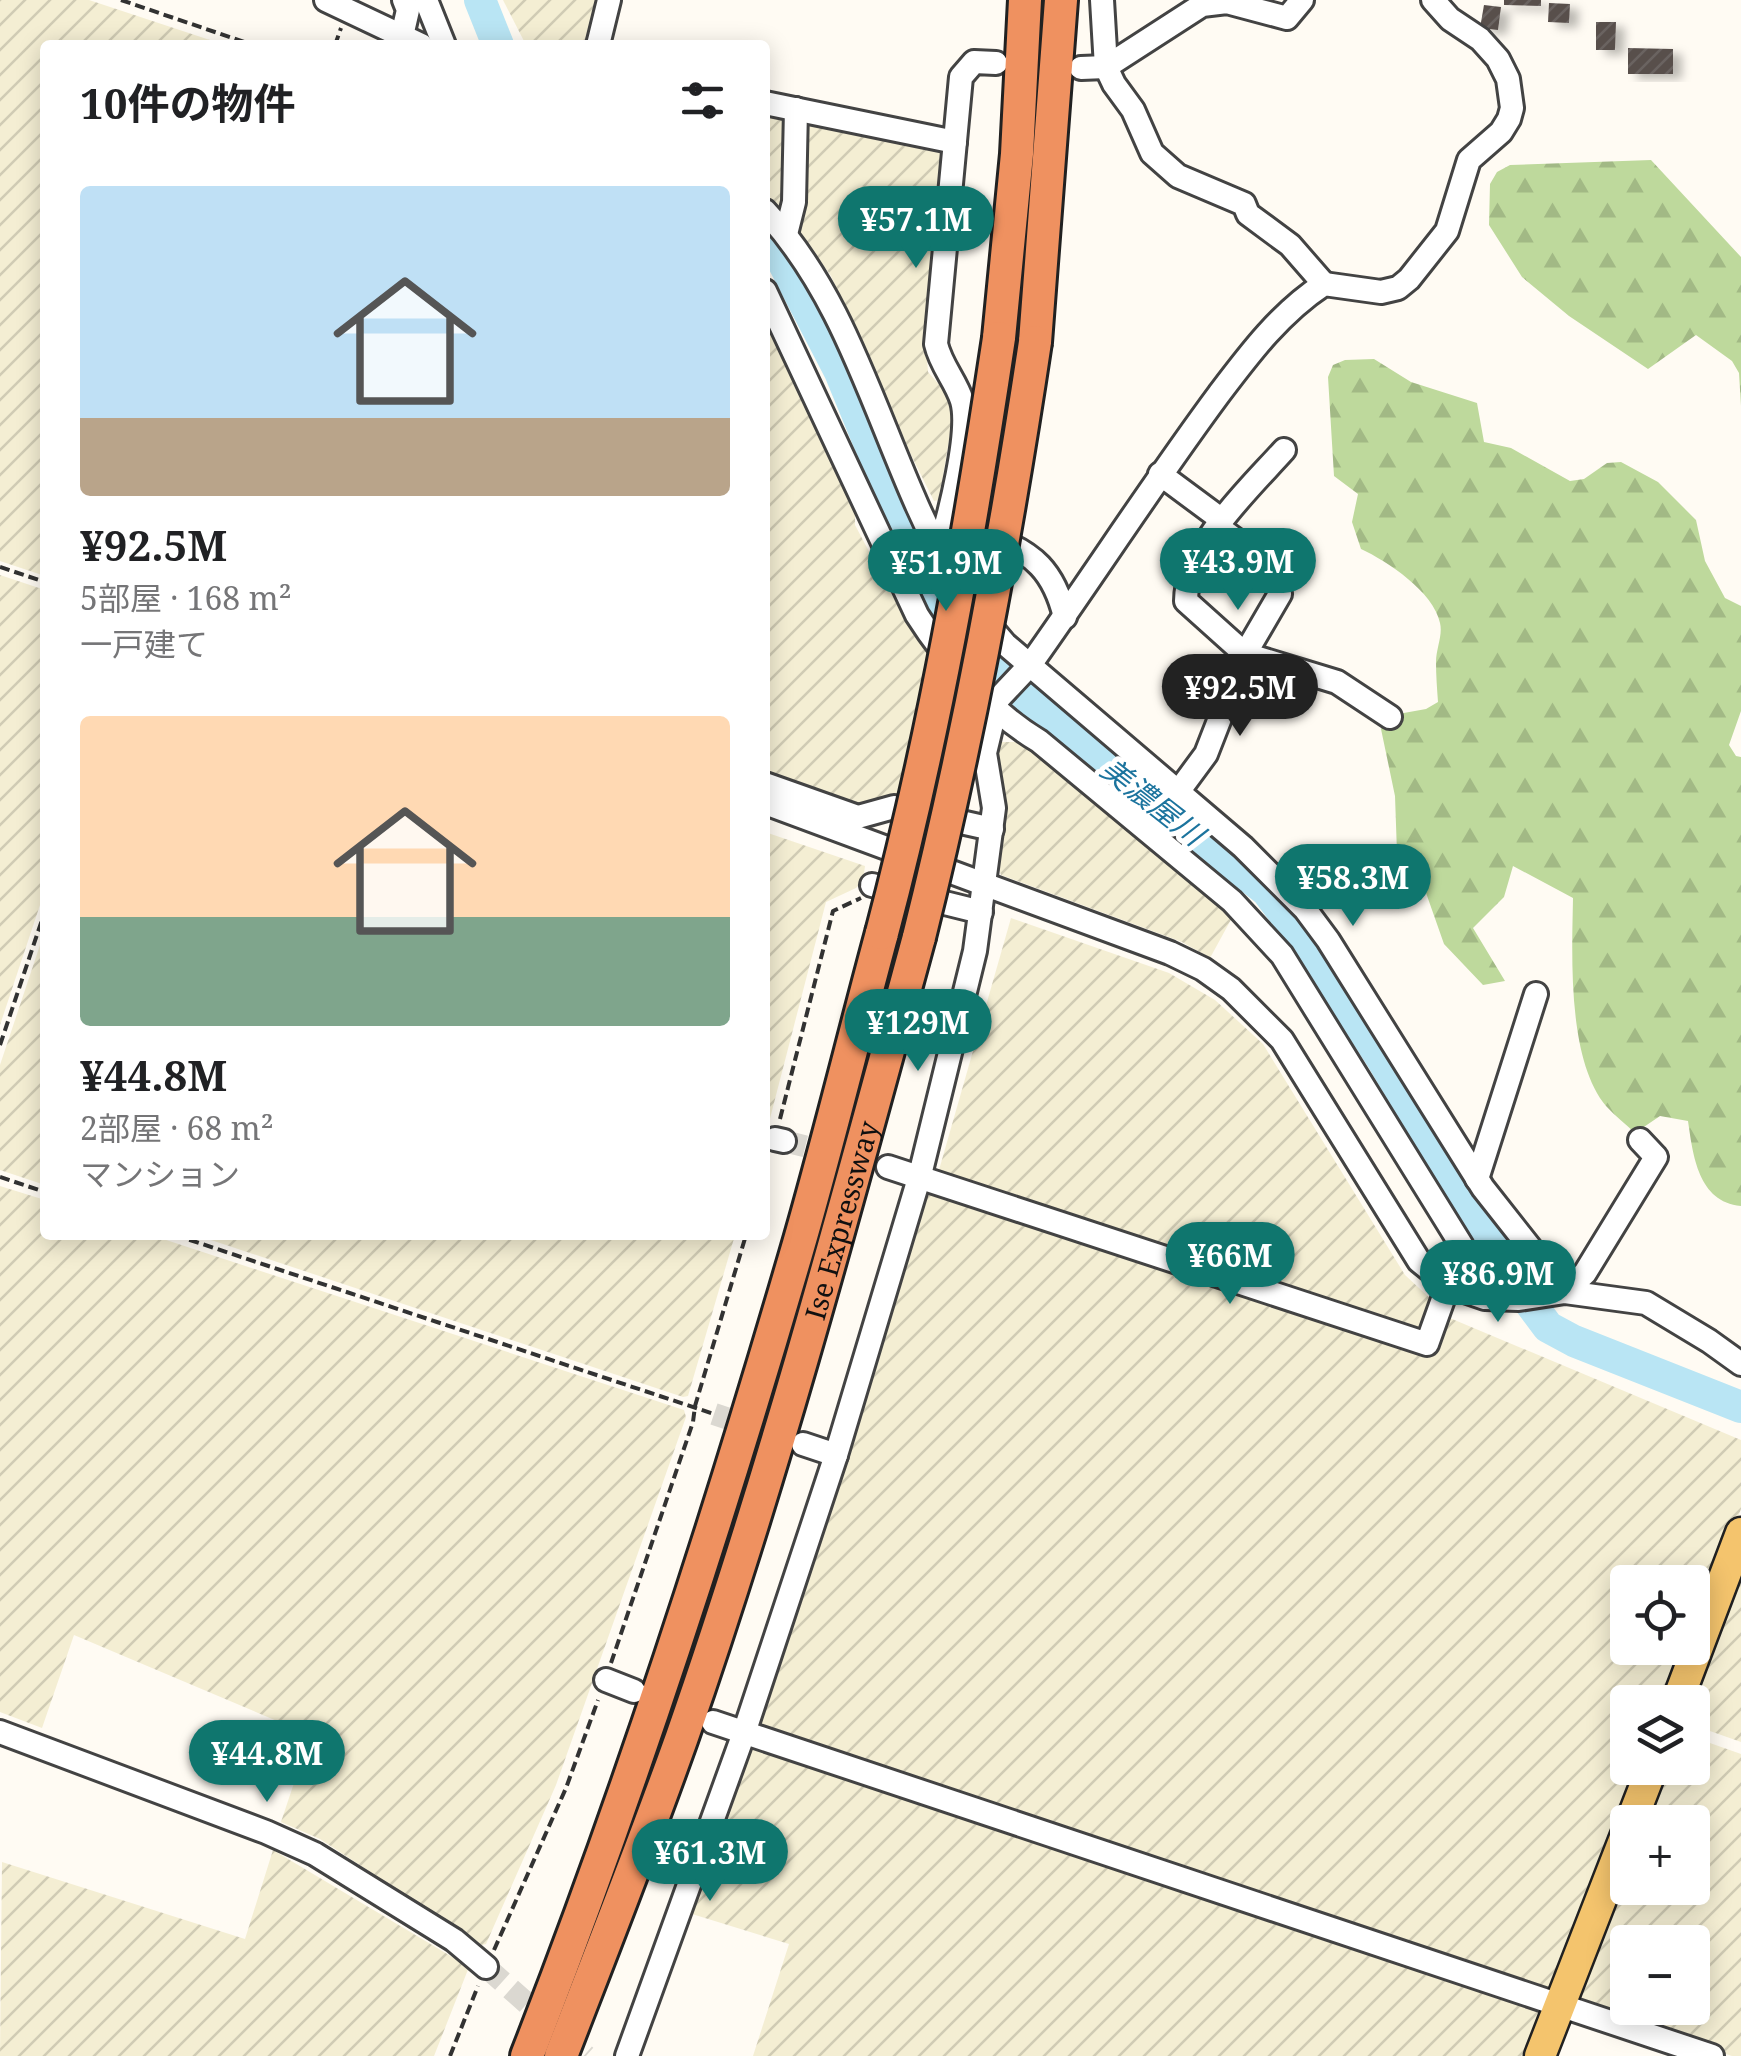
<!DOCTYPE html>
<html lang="ja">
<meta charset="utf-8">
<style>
body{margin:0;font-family:"Noto Serif","Noto Sans JP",serif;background:#f2f2f2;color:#202124;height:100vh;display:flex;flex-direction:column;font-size:38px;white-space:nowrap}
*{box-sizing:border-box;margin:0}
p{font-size:32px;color:#757577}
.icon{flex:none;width:55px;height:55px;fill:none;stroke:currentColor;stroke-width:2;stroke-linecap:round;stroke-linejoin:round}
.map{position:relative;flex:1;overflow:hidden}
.sheet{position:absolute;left:40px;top:40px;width:730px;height:1200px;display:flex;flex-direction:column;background:#fff;border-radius:10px;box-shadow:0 5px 25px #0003}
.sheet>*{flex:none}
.tools{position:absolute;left:1610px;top:1565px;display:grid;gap:20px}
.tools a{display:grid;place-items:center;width:100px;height:100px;border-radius:10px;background:#fff;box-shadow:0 5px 25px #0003;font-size:50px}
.price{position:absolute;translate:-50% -85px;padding:0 22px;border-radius:35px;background:#0f766e;color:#fff;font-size:32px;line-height:65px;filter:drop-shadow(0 2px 5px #0008)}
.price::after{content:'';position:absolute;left:50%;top:60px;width:30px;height:22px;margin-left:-15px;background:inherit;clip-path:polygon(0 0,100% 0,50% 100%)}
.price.selected{background:#222;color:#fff}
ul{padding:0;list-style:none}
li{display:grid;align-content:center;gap:20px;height:530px;padding:0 40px}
li span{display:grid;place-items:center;height:310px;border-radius:10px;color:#555}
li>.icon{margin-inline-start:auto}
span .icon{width:180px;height:180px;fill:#fffc;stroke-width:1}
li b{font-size:42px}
h2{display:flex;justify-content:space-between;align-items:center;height:120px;padding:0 40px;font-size:42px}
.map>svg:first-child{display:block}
.farmland{fill:url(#farmland-furrows);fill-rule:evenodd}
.forest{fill:url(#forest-firs)}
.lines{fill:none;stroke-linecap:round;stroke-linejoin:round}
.river{stroke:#b9e5f4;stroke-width:32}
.building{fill:url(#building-hatch);filter:url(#shadow)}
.minor-tunnel{stroke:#dbd8d1;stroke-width:22;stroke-dasharray:22 11;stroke-linecap:butt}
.minor-casing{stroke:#434343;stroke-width:28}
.major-casing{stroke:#212121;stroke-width:35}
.highway-casing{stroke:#212121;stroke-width:38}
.path{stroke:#323232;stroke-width:4;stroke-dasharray:10 5;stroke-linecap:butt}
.minor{stroke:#fff;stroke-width:22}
.major{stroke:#f4c46d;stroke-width:30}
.highway{stroke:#ef9160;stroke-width:32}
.highway-bridge-casing{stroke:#212121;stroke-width:38;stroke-linecap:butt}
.highway-bridge{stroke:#ef9160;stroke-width:32}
.labels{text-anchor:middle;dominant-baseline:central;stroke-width:10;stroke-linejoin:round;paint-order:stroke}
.street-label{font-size:28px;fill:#101010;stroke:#fff}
.water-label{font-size:30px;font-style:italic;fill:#1c749e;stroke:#fff}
</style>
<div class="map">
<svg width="1741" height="2056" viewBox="0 0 1741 2056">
<defs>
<pattern id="farmland-furrows" width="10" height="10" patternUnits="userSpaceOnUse" patternTransform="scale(2.5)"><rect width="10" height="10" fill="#f4eed3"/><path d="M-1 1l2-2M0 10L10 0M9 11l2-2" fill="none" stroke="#d0cbb4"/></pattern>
<pattern id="forest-firs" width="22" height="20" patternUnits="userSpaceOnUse" patternTransform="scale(2.5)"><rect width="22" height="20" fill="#bed99c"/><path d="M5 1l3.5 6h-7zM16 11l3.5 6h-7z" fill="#a2b985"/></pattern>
<pattern id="building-hatch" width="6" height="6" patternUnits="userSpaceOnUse" patternTransform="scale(2.5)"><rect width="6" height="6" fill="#584f4c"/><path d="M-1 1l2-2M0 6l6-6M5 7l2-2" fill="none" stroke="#6b6461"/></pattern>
<filter id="shadow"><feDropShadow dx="9" dy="5" stdDeviation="5" flood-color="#0004"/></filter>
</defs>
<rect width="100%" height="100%" fill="#fffbf3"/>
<g class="farmland">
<path d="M0,0H89L225,45H45V576L0,561Z"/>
<path d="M503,0H599L589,45H526Z"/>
<path d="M765,112L783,114L789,122L786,204L781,210L765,196Z"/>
<path d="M804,124L941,148L926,348L928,372L951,398V428L939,500L934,501L912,457L831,276L797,228Z"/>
<path d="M765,311L775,326L855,510V525L909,627L929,656L899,802L859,812L765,778Z"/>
<path d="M0,575L45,590V890L0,1025Z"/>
<path d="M1000,742H1026L1233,916L1210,958L1182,942L1001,875L998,866L1004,803L996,754Z"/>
<path d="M765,832L865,866L863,881L856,888L826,902L767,1130Z"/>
<path d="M1011,918L1169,973L1215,1000L1263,1044L1405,1275L1433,1301L1418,1335L951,1181L939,1170Z"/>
<path d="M45,930V1185L0,1170V1065Z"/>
<path d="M0,1186L45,1200V1235H151L684,1410L686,1417L556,1785L486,1944L482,1945L320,1839L281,1822L310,1735L74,1635L42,1728L0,1712Z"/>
<path d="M924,1190L1430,1353L1445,1316L1741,1440V1509L1693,1637L1692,1582H1628V1648H1689L1669,1702H1628V1768H1643L1555,1991L1547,1994L757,1730L754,1724Z"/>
<path d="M196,1235H735L688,1396L683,1397Z"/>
<path d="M1741,1565V1742L1693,1725L1692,1702Z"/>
<path d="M1693,1737L1741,1754V2056H1732L1573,2003L1627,1852L1628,1888H1692V1822H1639L1660,1768H1692ZM1628,1942H1692V2008H1628Z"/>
<path d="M757,1743L1546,2008L1531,2056H753L789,1944L692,1914L748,1749Z"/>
<path d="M273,1850L469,1967L434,2056H0L2,1862L245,1939Z"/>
</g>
<g class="forest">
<path d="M1651,160L1741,257V406L1739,373L1732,361L1696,335L1648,369L1569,316L1522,277L1489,225L1490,184L1497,172L1510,165Z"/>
<path d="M1374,359L1411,382L1477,403L1484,442L1511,448L1570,481L1584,479L1607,463L1621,462L1658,482L1696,520L1705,561L1725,598L1741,606V711L1729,745L1736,756L1741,757V1206C1698,1202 1693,1155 1688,1121L1660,1116L1635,1133C1626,1124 1615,1116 1606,1106C1567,1059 1572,956 1573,898L1513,866L1504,897L1473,928L1505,981L1483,985L1444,944L1425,890L1397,853L1395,796L1381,729L1387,716L1426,709L1438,702C1437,689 1436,675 1436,662C1436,649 1443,635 1440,623C1434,592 1387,561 1361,549L1352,522L1358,494L1334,476L1328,377L1333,365L1345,360Z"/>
</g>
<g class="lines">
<g class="river">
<path d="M480,0L498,45"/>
<path d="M765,244L782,260L840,372L929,588L1026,700L1267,891L1307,944L1382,1059L1505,1269L1548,1327L1574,1341L1741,1407"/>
</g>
</g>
<g class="building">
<path d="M1504,0H1541V6L1504,5Z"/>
<path d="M1549,3L1570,4L1569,23L1548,22Z"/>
<path d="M1484,5L1501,7L1498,30L1480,28Z"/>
<path d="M1596,22H1616L1615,50H1596Z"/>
<path d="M1628,48L1673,49V74H1628Z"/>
</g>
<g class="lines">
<g class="minor-tunnel">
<path d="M784,1141L836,1154"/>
<path d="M714,1414L791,1440"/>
<path d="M486,1967L586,2056"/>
</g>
<defs>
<g id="minor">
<path d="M326,0L421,45"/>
<path d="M426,0L444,45"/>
<path d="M1102,0L1106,67L1114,84L1133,110L1152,153L1178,176L1244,204L1248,214L1290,245L1324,284"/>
<path d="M402,36L408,10L404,0"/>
<path d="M598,45L609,0"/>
<path d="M1081,68L1106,67L1202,5L1227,2L1287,18L1302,0"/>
<path d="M765,103L955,142"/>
<path d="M765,211C860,313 884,460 954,578C969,602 987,623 1005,644L1243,847L1305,909L1328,940L1483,1188L1565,1292"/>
<path d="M786,234L794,202L796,109"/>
<path d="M765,291L917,615C946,661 993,714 1039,741L1232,901L1282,955L1462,1246L1427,1344L888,1167"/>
<path d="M1284,450C1249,489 1186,547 1186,601L1245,654L1337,682L1390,717"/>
<path d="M1160,474L1222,520"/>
<path d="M990,537C1034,552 1054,572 1065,617"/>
<path d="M939,549C949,517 971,432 962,401C956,381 941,366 936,344L961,77L974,62L996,63"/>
<path d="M765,784L858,817L894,807L992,829"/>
<path d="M1178,792L1206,754L1245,654L1280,594L1273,567L1218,527"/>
<path d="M765,803L1170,953L1203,969L1231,989L1282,1040L1419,1261L1450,1286L1485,1298L1519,1299L1565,1292L1646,1303L1709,1341L1741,1364"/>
<path d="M872,885L981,912"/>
<path d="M775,1139L784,1141"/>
<path d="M1477,1179L1536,994"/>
<path d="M1565,1292L1585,1273L1656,1157L1640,1140"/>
<path d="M803,1444L836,1455"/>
<path d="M606,1680L634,1691"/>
<path d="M713,1722L1712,2056"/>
<path d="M0,1732L266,1832L315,1854L454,1940L486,1967"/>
<path d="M627,2056L744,1733L836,1455L920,1175L975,951L994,808L985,753L998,699L1030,665C1094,575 1153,483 1219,394C1250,353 1280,313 1324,284L1381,292L1398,288L1409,279L1447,231L1469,160L1501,132L1509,119L1512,108L1508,79L1498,59L1480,39L1450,19L1433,0"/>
</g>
<g id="major">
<path d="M1677,1702L1741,1533"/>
<path d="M1631,1822L1652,1768"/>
<path d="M1540,2056L1628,1830"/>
</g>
<g id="highway">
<path d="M999,338L1017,154L1025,0"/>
<path d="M1035,342L1061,0"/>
<path d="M527,2056C630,1793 717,1525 796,1254C827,1148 853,1040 882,933"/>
<path id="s1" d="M561,2056C602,1950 644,1844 682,1737C774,1474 846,1205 919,937"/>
</g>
</defs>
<use href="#minor" class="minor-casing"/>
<use href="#major" class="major-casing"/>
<use href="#highway" class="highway-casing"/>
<g class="path">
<path d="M121,0L253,45"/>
<path d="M335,45L341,28"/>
<path d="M0,567L45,582"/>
<path d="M0,1045L45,911"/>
<path d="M780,1119L833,911L861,898"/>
<path d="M765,1171L769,1157"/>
<path d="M0,1177L45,1192"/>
<path d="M175,1235L714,1414"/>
<path d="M611,1663L693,1422L695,1406L746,1235"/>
<path d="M494,1950L566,1788L598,1700"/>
<path d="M450,2056L478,1986"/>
</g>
<use href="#minor" class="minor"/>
<use href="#major" class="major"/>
<use href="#highway" class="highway"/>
<defs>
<g id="highway-bridge">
<path d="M882,933C934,737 969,538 999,338"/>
<path d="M919,937C968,741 1005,542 1035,342"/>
</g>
</defs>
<use href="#highway-bridge" class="highway-bridge-casing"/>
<use href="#highway-bridge" class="highway-bridge"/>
</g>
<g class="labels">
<g class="street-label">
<text stroke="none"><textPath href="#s1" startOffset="882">Ise Expressway</textPath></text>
</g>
<g class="water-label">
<text transform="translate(1153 801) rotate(38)">美濃屋川</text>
</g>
</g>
</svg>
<div class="tools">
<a><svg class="icon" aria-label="locate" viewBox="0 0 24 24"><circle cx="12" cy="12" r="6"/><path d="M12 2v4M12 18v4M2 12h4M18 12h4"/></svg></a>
<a><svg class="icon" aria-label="layers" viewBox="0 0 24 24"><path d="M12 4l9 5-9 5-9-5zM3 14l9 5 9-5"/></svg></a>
<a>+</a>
<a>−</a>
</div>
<b class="price" style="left:916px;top:271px">¥57.1M</b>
<b class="price" style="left:1238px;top:613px">¥43.9M</b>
<b class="price" style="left:946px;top:614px">¥51.9M</b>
<b class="price selected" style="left:1240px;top:739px">¥92.5M</b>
<b class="price" style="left:1353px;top:929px">¥58.3M</b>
<b class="price" style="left:918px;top:1074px">¥129M</b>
<b class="price" style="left:1230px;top:1307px">¥66M</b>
<b class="price" style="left:1498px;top:1325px">¥86.9M</b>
<b class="price" style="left:267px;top:1805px">¥44.8M</b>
<b class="price" style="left:710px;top:1904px">¥61.3M</b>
<section class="sheet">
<h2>10件の物件<svg class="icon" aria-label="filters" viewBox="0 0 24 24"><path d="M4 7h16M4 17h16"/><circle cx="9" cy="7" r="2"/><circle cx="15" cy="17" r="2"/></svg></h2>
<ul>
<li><span style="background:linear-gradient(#bfe0f5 75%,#b9a48a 0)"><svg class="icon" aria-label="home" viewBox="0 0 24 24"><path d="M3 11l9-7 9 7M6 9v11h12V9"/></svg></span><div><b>¥92.5M</b><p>5部屋 · 168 m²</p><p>一戸建て</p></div></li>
<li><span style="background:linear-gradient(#ffd9b3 65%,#7fa58c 0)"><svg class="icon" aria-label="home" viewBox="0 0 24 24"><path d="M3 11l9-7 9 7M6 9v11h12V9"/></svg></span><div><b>¥44.8M</b><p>2部屋 · 68 m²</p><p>マンション</p></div></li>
</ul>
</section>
</div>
